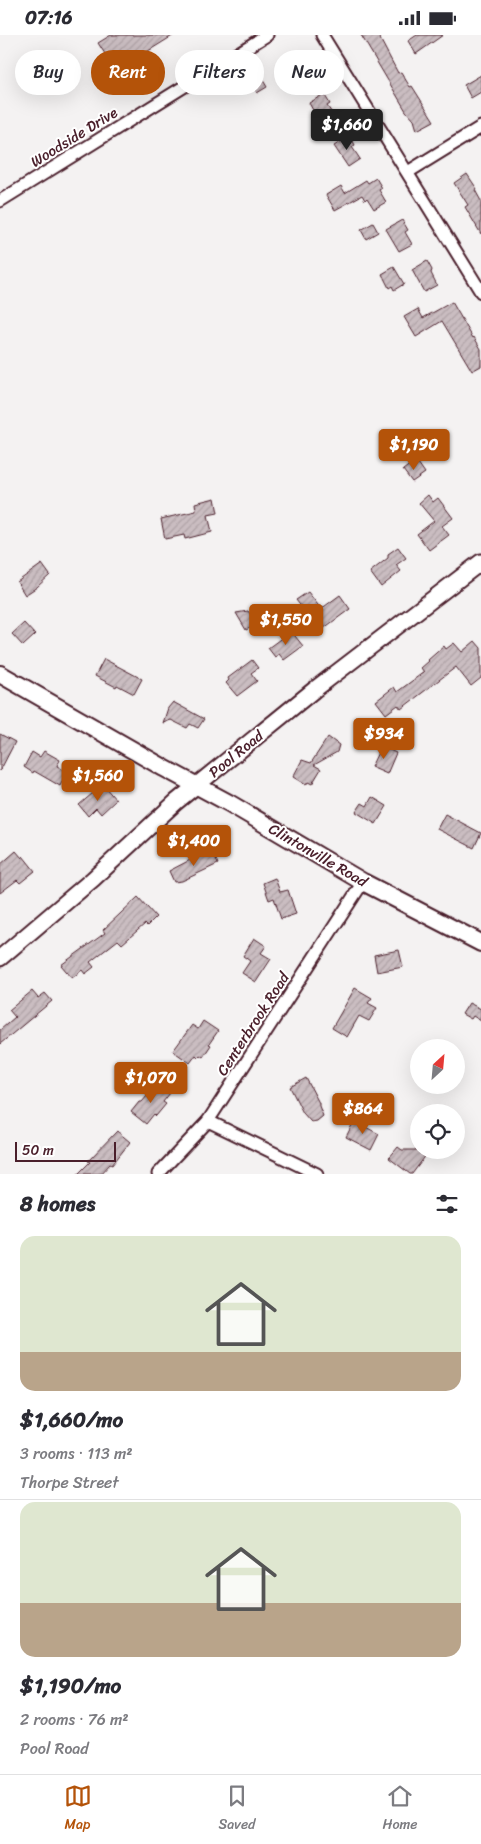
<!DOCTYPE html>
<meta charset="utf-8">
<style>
body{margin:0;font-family:Sriracha,sans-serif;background:#f2f2f3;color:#2b2b33;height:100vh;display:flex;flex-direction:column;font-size:19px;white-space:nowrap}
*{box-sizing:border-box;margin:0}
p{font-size:16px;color:#7c7c81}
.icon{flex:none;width:28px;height:28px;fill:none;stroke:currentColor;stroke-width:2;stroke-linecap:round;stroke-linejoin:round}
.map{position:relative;height:1139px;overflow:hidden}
.sheet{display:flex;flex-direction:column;background:#fff;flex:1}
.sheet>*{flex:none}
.banner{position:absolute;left:15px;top:15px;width:451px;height:45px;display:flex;gap:10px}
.needle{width:32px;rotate:26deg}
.buttons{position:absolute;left:410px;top:1004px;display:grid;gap:10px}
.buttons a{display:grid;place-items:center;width:55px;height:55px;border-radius:50%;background:#fff;box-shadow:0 5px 20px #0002;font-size:25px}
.scale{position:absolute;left:15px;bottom:12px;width:101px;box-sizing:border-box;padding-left:5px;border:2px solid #4a1f2b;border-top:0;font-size:14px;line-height:18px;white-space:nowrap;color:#4a1f2b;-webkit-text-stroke:4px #fff;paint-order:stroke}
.price{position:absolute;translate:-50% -42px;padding:0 11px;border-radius:5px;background:#b45309;color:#fff;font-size:16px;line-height:32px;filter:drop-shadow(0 1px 2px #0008)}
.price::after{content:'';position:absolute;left:50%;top:30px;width:15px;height:11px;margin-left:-8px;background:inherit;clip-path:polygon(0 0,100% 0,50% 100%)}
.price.selected{background:#222;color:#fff}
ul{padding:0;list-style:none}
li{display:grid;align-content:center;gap:10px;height:265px;padding:0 20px}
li+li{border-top:1px solid #e1e1e2}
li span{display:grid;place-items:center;height:155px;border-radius:15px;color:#555}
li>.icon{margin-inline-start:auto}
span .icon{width:90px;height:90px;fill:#fffc;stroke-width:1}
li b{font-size:21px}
h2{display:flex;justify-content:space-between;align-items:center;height:60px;padding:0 20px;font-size:21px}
.pill{padding:0 18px;border-radius:22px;background:#fff;box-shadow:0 5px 20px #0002;font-size:18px;line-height:45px}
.pill.selected{background:#b45309;color:#fff}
.status{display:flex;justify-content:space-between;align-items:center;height:35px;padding:0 25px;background:#fff;direction:ltr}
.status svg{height:14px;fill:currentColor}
.tabs{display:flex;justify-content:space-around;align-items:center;height:70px;border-top:1px solid #e1e1e2;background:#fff;font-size:14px;color:#7c7c81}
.tabs a{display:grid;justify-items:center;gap:2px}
.tabs .selected{color:#b45309}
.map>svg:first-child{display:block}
.building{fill:url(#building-hatch);stroke:#4a1f2b}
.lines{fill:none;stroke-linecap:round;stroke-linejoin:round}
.minor-casing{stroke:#4a1f2b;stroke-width:15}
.tertiary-casing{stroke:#4a1f2b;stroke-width:19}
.secondary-casing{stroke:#4a1f2b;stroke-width:20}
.minor{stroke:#fff;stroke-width:11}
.tertiary{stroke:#fff;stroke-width:15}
.secondary{stroke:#fff;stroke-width:16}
.labels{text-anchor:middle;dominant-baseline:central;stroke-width:4;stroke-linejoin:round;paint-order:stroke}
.street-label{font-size:15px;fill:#4a1f2b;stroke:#fff}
</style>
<div class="status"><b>07:16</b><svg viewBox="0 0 49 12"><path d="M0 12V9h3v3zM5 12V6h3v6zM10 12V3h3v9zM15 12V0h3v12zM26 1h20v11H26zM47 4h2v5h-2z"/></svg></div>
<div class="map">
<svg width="481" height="1139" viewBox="0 0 481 1139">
<defs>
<pattern id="building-hatch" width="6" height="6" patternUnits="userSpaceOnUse" patternTransform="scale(1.25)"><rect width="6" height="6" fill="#cabdc1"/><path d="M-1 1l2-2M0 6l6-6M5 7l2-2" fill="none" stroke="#afa2a6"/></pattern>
</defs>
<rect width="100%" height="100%" fill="#f4f2f2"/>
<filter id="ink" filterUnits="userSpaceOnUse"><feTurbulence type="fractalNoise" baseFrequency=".02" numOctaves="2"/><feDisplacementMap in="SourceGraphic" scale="10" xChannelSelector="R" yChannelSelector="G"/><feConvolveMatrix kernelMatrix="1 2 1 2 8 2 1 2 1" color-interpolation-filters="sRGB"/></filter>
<g filter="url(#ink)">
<g class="building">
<path d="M111,0H174L116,36L98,8Z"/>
<path d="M361,0H378L398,38L401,37L410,52L412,51L434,86L417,95L414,85L406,76Z"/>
<path d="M417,0H443L416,19L408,6Z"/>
<path d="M298,17L304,27L301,28L309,40L295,48L282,27Z"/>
<path d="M260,40L267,52L257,58L250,45Z"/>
<path d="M481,40V57L471,63L464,50Z"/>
<path d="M324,59L330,69L327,71L332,78L319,86L309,68Z"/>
<path d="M350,101L355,110L352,112L360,124L348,132L334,111Z"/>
<path d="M467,139L477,154L475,155L481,166V199L465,172L468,170L454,148Z"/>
<path d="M376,143L382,153L379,155L386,167L374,174L367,163L365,165L362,160L335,175L326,160L341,151L345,158L366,145L368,148Z"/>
<path d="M402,185L408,195L405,197L412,209L399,216L386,194Z"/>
<path d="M373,188L378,197L366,204L361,195Z"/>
<path d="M427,226L432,235L431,238L437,250L424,257L412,235Z"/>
<path d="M394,232L404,249L394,255L392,251L389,253L382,239Z"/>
<path d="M452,267L473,303L474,302L481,314V331L472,336L442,286L416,302L404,282L418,274L423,283Z"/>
<path d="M416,425L425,438L412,447L403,435Z"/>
<path d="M428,460L433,467L438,463L453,483L442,491L449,500L429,515L417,499L434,486L419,468Z"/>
<path d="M215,463L218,478L208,480L212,497L185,504L184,500L165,504L161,484L196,476L195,468Z"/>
<path d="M398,512L406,523L396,530L401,536L381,552L370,537L388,523V519Z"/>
<path d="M42,529L50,540L37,552L25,560L17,547Z"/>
<path d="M308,557L321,574L340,560L350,574L320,596L296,565Z"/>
<path d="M248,576L254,584L256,590L246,595L236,578Z"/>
<path d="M24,588L35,600L23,611L12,599Z"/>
<path d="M291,596L303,611L284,625L279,619L275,622L268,613Z"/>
<path d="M475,606L481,613V643L471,651L456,632L401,674L398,670L386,679L376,666L394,652L397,657L424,637L421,633L429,626L428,625L444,611L446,614L454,608L462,617Z"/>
<path d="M104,624L142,644L134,659L117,650L116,652L95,641Z"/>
<path d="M252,625L258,633L251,638L257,646L237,661L226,648L229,645L228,643Z"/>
<path d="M173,667L204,684L198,693L190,689L187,693L171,685L163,688L168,673Z"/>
<path d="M0,699L15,707L0,736Z"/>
<path d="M328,702L339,710L337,717L314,730L321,734L312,749L308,747L306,750L293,742L302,725L311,728Z"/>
<path d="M381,711L396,718L387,739L371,732Z"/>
<path d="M44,716L60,725L57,731L67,737L60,751L34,736L33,738L24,732L32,717L40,722Z"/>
<path d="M105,752L116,765L101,779L96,773L88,781L79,770L93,758L96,761Z"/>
<path d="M372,762L387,771L376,789L356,777L362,768L367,771Z"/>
<path d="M445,779L481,798L474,813L437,794Z"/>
<path d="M211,814L218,829L182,846L174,847L169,836Z"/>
<path d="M16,816L22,823L23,821L35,836L20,848L17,845L0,858V830Z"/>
<path d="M275,843L280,857L288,855L296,879L281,884L274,863L269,865L263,848Z"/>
<path d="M138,862L156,882L147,891L145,889L122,909L118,905L90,927L94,932L85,939L82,935L72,943L61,930L105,898L103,895Z"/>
<path d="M254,903L266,911L261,918L271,924L256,947L242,938L250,926L243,921Z"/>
<path d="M399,915L403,932L377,937L374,920Z"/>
<path d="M355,953L372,963L368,968L377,973L369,986L359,981L347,1002L332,993Z"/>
<path d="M32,956L38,963L45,958L52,966L0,1009V995L15,982L9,975Z"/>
<path d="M469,968L481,974V986L473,981L471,984L462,979Z"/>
<path d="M203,986L218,996L209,1009L211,1010L203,1022L200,1020L198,1022L196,1020L190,1028L173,1016L192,990L198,994Z"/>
<path d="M306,1043L319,1068V1071L323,1081L317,1086L311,1087L303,1078L290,1052Z"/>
<path d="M158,1048L170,1058L163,1067L166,1069L156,1081L154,1079L146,1089L131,1077L139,1067H142Z"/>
<path d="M354,1086L379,1099L371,1115L346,1102Z"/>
<path d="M117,1096L130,1107L112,1130L110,1129L101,1139H78L90,1127L88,1126Z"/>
<path d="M398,1112L402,1115H430L412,1139H410L389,1123Z"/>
</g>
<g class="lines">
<defs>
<g id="minor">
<path d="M322,0L481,257"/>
<path d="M408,137L481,92"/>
<path d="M0,166L267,0"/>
<path d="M208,1086L317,1139"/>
<path d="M158,1139L208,1086L363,847"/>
</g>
<path id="tertiary" d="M0,923L93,844L176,767L314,655L481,527"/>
<path id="secondary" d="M0,639L164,733L229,768L363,847L481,908"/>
</defs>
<use href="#minor" class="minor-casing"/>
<use href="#tertiary" class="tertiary-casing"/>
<use href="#secondary" class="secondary-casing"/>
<use href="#minor" class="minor"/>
<use href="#tertiary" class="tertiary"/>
<use href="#secondary" class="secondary"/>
</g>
</g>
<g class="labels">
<g class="street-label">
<text transform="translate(74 102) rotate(-32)">Woodside Drive</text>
<text transform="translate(236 719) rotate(-39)">Pool Road</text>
<text transform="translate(318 820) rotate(30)">Clintonville Road</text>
<text transform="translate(253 989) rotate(-57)">Centerbrook Road</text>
</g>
</g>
</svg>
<div class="buttons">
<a><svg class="needle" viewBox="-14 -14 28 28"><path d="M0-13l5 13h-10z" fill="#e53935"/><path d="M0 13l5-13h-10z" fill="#7c7c81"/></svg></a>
<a><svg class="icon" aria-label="locate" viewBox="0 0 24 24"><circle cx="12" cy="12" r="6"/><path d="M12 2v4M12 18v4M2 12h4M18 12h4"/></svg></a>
</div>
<div class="scale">50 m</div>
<b class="price selected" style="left:347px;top:116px">$1,660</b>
<b class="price" style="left:414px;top:436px">$1,190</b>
<b class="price" style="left:286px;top:611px">$1,550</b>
<b class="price" style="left:384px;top:725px">$934</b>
<b class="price" style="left:98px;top:767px">$1,560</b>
<b class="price" style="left:194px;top:832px">$1,400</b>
<b class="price" style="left:151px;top:1069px">$1,070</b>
<b class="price" style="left:363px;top:1100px">$864</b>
<div class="banner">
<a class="pill">Buy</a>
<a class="pill selected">Rent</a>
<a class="pill">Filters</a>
<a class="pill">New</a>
</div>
</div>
<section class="sheet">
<h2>8 homes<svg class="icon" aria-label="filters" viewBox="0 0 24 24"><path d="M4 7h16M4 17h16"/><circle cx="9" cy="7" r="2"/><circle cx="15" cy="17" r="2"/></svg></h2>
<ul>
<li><span style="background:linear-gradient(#dfe7d0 75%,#b9a48a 0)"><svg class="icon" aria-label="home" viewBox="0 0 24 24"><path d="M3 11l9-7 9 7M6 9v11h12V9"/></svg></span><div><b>$1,660/mo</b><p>3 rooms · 113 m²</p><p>Thorpe Street</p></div></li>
<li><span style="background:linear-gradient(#dfe7d0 65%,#b9a48a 0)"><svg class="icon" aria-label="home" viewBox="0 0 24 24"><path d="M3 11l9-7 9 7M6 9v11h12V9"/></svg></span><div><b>$1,190/mo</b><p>2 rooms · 76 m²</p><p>Pool Road</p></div></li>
</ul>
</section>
<nav class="tabs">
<a class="selected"><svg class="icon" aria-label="map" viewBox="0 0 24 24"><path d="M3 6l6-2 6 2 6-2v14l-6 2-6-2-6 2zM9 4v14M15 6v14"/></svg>Map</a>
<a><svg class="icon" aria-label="saved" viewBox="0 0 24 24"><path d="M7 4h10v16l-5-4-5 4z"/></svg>Saved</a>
<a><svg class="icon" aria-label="home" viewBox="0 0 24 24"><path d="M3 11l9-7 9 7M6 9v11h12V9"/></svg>Home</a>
</nav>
